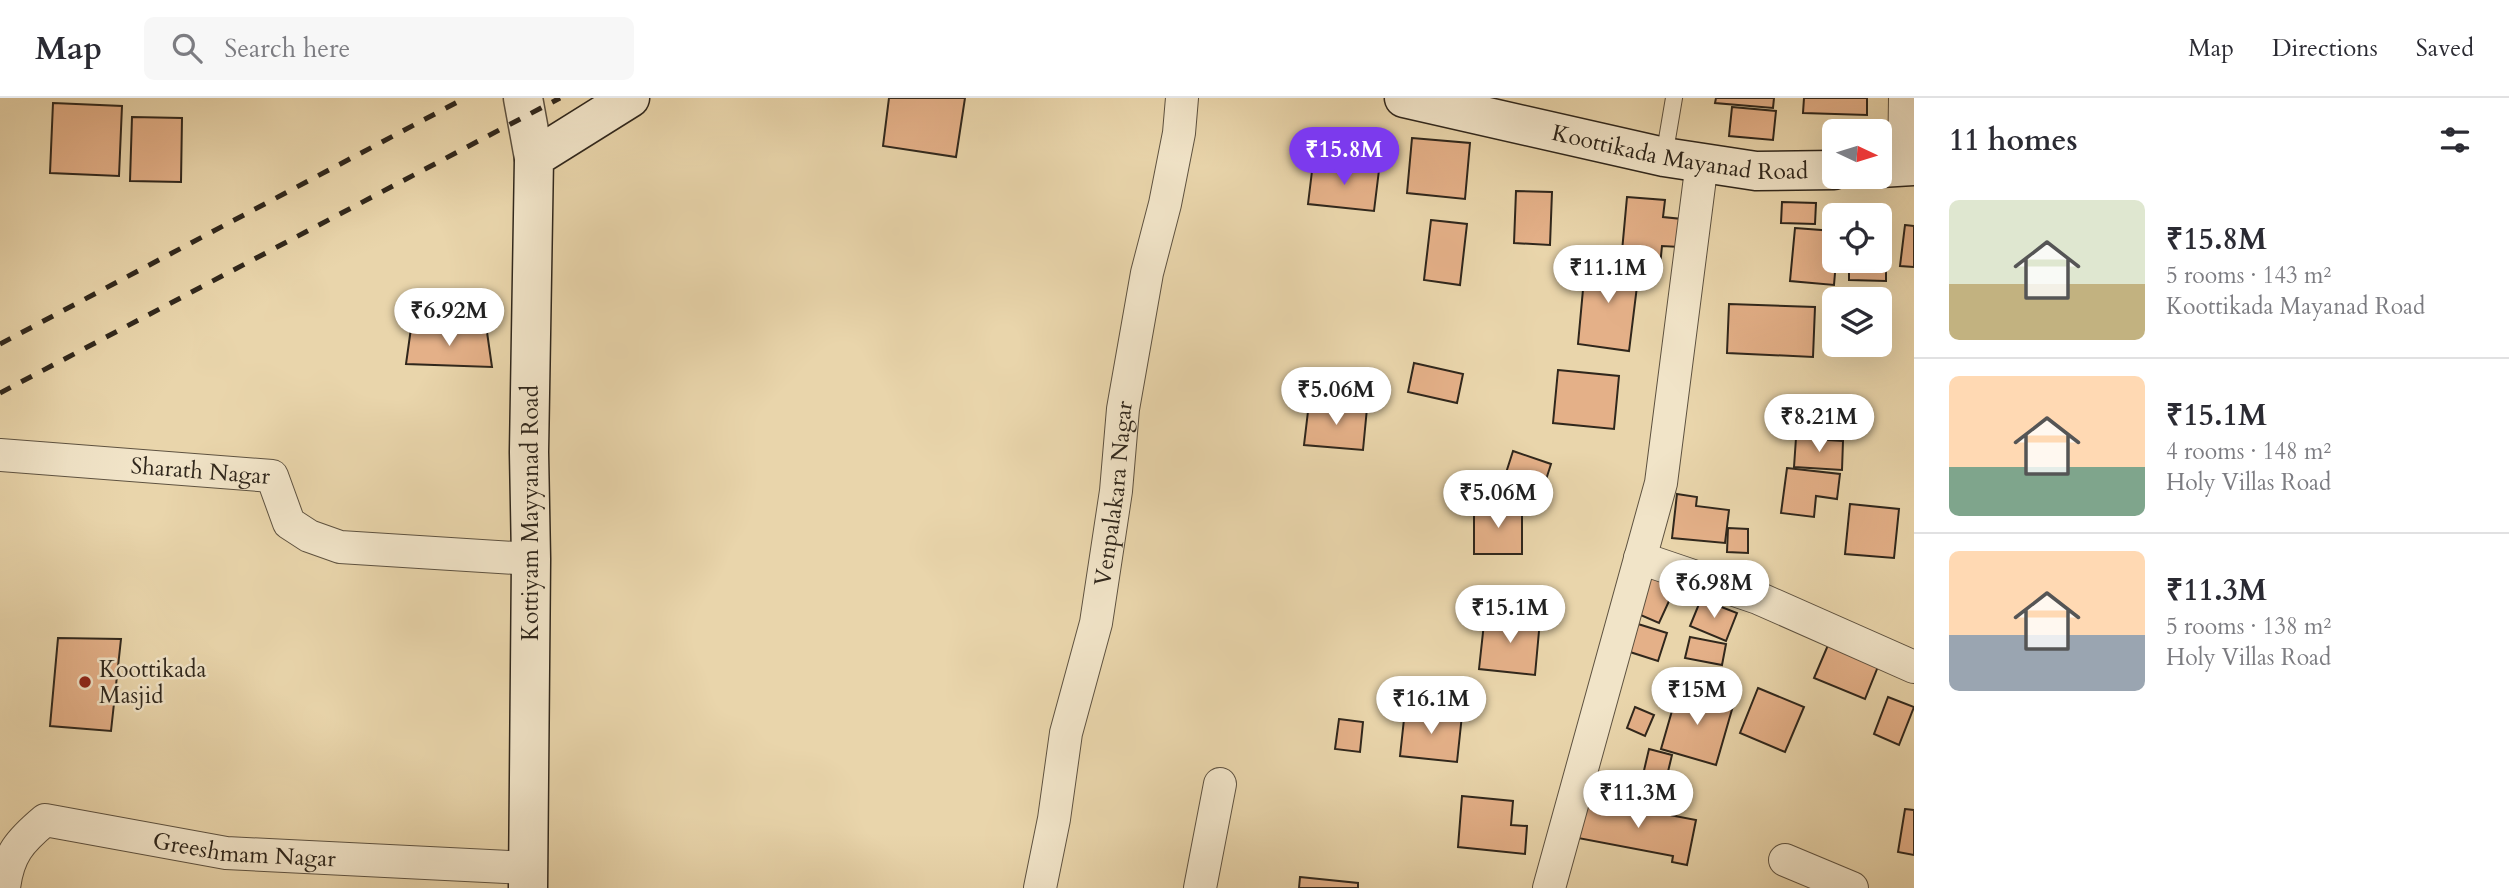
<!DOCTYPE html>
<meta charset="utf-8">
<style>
body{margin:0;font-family:Cardo,serif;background:#f7f7f7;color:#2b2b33;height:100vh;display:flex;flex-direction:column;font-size:26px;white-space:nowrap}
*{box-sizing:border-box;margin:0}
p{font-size:23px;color:#7c7c81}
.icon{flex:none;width:38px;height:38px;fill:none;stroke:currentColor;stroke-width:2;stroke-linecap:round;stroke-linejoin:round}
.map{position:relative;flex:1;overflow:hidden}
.details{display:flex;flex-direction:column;background:#fff;width:595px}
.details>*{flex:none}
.needle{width:46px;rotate:94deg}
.tools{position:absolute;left:1822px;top:21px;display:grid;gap:14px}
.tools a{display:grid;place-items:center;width:70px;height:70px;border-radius:10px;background:#fff;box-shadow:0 7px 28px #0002;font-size:35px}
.price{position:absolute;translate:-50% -60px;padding:0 16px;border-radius:24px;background:#fff;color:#222;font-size:23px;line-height:46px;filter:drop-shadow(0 2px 4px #0008)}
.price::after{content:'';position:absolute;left:50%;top:42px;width:21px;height:16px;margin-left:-10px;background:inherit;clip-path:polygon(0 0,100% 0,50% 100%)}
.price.on{background:#7c3aed;color:#fff}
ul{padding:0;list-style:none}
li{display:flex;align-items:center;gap:21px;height:175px;padding:0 35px}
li+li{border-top:2px solid #e1e1e2}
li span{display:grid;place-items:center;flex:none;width:196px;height:140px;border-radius:10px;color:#555}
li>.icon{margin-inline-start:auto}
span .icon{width:84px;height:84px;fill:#fffc;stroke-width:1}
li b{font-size:30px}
h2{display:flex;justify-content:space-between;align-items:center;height:84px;padding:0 35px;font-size:30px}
header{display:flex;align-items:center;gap:42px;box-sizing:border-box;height:98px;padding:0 35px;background:#fff;border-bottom:2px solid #e1e1e2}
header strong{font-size:33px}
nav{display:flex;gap:38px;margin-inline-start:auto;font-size:24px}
.search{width:490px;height:63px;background:#f7f7f7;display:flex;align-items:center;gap:18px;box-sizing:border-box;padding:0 24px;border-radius:10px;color:#7c7c81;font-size:26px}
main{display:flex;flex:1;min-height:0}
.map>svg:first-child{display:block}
.building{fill:#e4b088;stroke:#30271c;stroke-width:2}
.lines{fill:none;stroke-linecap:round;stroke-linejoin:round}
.service-casing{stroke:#5e5240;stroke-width:18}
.minor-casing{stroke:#5e5240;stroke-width:34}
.tertiary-casing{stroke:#5e5240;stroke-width:41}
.secondary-casing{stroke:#30271c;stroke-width:41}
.service{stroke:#f1e4c8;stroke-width:16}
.minor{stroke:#f1e4c8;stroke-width:32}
.tertiary{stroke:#f1e4c8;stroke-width:38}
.secondary{stroke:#f1e4c8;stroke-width:38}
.rail{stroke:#30271c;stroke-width:5;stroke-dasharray:12 12;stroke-linecap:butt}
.poi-dot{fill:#8f2418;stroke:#f1e4c8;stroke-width:2.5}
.labels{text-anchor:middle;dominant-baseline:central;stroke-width:5;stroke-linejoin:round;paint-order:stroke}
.street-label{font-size:23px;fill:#30271c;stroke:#f1e4c8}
.poi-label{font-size:23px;fill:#30271c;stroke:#f1e4c8;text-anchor:start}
</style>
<header>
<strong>Map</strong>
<div class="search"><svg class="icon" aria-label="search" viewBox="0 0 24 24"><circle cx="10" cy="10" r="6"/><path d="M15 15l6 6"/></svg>Search here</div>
<nav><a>Map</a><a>Directions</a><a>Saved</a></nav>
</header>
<main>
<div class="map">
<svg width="1914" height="790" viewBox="0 0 1914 790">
<rect width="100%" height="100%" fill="#e9d5ab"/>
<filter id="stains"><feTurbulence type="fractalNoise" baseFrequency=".00286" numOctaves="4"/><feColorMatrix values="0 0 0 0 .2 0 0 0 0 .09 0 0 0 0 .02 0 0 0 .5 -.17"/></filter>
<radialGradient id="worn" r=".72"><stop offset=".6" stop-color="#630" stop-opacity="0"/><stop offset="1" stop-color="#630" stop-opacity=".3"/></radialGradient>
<g class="building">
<path d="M889,0H965L956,59L883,48Z"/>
<path d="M1716,0H1774L1773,10L1715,5Z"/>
<path d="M1804,0H1867V17L1803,15Z"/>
<path d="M53,5L122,8L119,78L50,75Z"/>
<path d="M1732,9L1776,13L1773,42L1729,38Z"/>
<path d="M132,19L182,20L181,84L130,83Z"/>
<path d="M1412,40L1470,45L1465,101L1407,95Z"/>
<path d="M1313,65L1379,72L1374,113L1308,106Z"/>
<path d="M1516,93L1552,94L1550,147L1514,145Z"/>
<path d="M1627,99L1665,102L1663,119L1682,121L1680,149L1662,148L1660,168L1621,164Z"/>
<path d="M1782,104L1816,105L1815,126L1781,125Z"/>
<path d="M1431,122L1467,126L1460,187L1424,182Z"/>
<path d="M1905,127L1914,128V169L1900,168Z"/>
<path d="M1795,130L1834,133V163H1836L1834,187L1790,183Z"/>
<path d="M1880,149H1886V183L1849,182V163H1880Z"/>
<path d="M1586,159L1639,172L1629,253L1578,246Z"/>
<path d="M1729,206L1815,209L1813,259L1727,255Z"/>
<path d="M411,230L487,234L492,269L406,266Z"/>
<path d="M1414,265L1463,276L1457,305L1408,294Z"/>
<path d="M1558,272L1619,278L1614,331L1553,325Z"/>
<path d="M1309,305L1367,310L1363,352L1304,347Z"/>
<path d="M1796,340L1843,343L1842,372L1794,369Z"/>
<path d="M1513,353L1551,366L1543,391L1505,378Z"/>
<path d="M1787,370L1840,376L1837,401L1816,398L1814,419L1781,415Z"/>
<path d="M1677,396L1697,399L1696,408L1729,412L1725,445L1672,440Z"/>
<path d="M1850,406L1899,411L1894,460L1845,456Z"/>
<rect x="1474" y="407" width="48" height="49"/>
<path d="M1728,430L1748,431V455L1727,454Z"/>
<path d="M1638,473L1675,490L1659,525L1622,509Z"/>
<path d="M1701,501L1737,515L1726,543L1690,528Z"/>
<path d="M1485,516L1540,522L1535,577L1479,571Z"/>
<path d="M1638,526L1667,535L1658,563L1630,554Z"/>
<path d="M1690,539L1726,546L1722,567L1685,560Z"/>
<path d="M58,540L121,541L111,633L50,628Z"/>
<path d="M1831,540L1881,561L1865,601L1814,580Z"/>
<path d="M1758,590L1804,609L1785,654L1740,635Z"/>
<path d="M1678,592L1733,608L1716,667L1661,651Z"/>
<path d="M1888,599L1914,609L1899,647L1874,636Z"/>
<path d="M1635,609L1654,617L1645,638L1627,630Z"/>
<path d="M1405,612L1462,617L1457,664L1400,658Z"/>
<path d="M1339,621L1363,624L1360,654L1335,651Z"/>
<path d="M1649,651L1672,657L1665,686L1642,681Z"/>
<path d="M1462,698L1513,703L1511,727L1527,728L1525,756L1458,749Z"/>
<path d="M1586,701L1696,722L1687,767L1672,764L1673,758L1578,740Z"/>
<path d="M1905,711L1914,712V757L1898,754Z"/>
<path d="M1300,779L1358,785V790H1299Z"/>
</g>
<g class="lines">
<defs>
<path id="service" d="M1664,59L1674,0"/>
<g id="minor">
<path d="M1904,69L1905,0"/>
<path id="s1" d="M0,357L272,378L289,425L309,438L340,449L531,461"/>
<path d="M1640,460L1758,500L1914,569"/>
<path d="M1785,762L1852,790"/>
<path id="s2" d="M4,790C8,756 20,743 45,722L226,755L528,770"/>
<path id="s3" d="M1040,790L1054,721L1066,635L1096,525L1116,393L1123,311L1147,175L1165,106L1179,35L1182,0"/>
<path d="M1200,790L1220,686"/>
<path d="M1549,790L1661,385L1702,64"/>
</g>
<path id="tertiary" d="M523,0L534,60"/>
<g id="secondary">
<path id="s4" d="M1404,0L1664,59L1756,73L1834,72"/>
<path d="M1880,70L1914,68"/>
<path d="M528,790L531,461L529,354L534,60L630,0"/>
</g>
</defs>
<use href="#service" class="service-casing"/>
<use href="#minor" class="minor-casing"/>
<use href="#tertiary" class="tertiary-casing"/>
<use href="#secondary" class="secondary-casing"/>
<use href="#service" class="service"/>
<use href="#minor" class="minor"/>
<use href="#tertiary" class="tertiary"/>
<use href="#secondary" class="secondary"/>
<g class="rail">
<path d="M0,246L465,0"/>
<path d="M0,295L560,0"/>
</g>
</g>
<circle class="poi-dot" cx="85" cy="584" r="7"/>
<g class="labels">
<g class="street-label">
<text stroke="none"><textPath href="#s4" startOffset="282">Koottikada Mayanad Road</textPath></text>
<text stroke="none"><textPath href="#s1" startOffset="201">Sharath Nagar</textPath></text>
<text stroke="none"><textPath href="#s3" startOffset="402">Venpalakara Nagar</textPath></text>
<text transform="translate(530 415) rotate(-90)">Kottiyam Mayyanad Road</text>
<text stroke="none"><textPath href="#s2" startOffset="284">Greeshmam Nagar</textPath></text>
</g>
<g class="poi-label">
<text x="99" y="571">Koottikada<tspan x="99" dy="26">Masjid</tspan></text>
</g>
</g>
<rect width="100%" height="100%" filter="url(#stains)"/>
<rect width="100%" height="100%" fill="url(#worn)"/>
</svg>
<div class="tools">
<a><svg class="needle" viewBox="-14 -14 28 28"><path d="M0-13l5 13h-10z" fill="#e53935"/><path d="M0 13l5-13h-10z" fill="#7c7c81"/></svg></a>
<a><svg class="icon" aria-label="locate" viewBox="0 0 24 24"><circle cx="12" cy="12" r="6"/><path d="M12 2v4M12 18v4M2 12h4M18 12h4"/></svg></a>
<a><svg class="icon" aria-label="layers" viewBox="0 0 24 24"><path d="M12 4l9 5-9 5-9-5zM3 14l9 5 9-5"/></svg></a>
</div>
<b class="price on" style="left:1344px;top:89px">₹15.8M</b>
<b class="price" style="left:1608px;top:207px">₹11.1M</b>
<b class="price" style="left:449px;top:250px">₹6.92M</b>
<b class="price" style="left:1336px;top:329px">₹5.06M</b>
<b class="price" style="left:1819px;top:356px">₹8.21M</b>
<b class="price" style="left:1498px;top:432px">₹5.06M</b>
<b class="price" style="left:1714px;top:522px">₹6.98M</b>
<b class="price" style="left:1510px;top:547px">₹15.1M</b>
<b class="price" style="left:1697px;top:629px">₹15M</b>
<b class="price" style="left:1431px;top:638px">₹16.1M</b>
<b class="price" style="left:1638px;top:732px">₹11.3M</b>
</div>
<section class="details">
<h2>11 homes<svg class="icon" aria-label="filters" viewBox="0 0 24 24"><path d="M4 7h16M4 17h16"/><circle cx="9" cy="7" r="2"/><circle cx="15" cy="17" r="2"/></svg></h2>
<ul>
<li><span style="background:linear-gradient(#dfe7d0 60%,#c2b280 0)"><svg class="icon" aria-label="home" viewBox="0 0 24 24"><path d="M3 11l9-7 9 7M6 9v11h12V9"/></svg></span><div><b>₹15.8M</b><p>5 rooms · 143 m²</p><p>Koottikada Mayanad Road</p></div></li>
<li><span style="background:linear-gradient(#ffd9b3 65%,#7fa58c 0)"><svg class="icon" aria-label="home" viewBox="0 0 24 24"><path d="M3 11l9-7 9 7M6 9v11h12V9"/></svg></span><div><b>₹15.1M</b><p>4 rooms · 148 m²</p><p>Holy Villas Road</p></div></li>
<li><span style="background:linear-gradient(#ffd9b3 60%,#9aa5b1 0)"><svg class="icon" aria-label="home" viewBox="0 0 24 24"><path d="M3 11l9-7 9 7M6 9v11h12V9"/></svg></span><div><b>₹11.3M</b><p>5 rooms · 138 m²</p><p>Holy Villas Road</p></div></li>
</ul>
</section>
</main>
